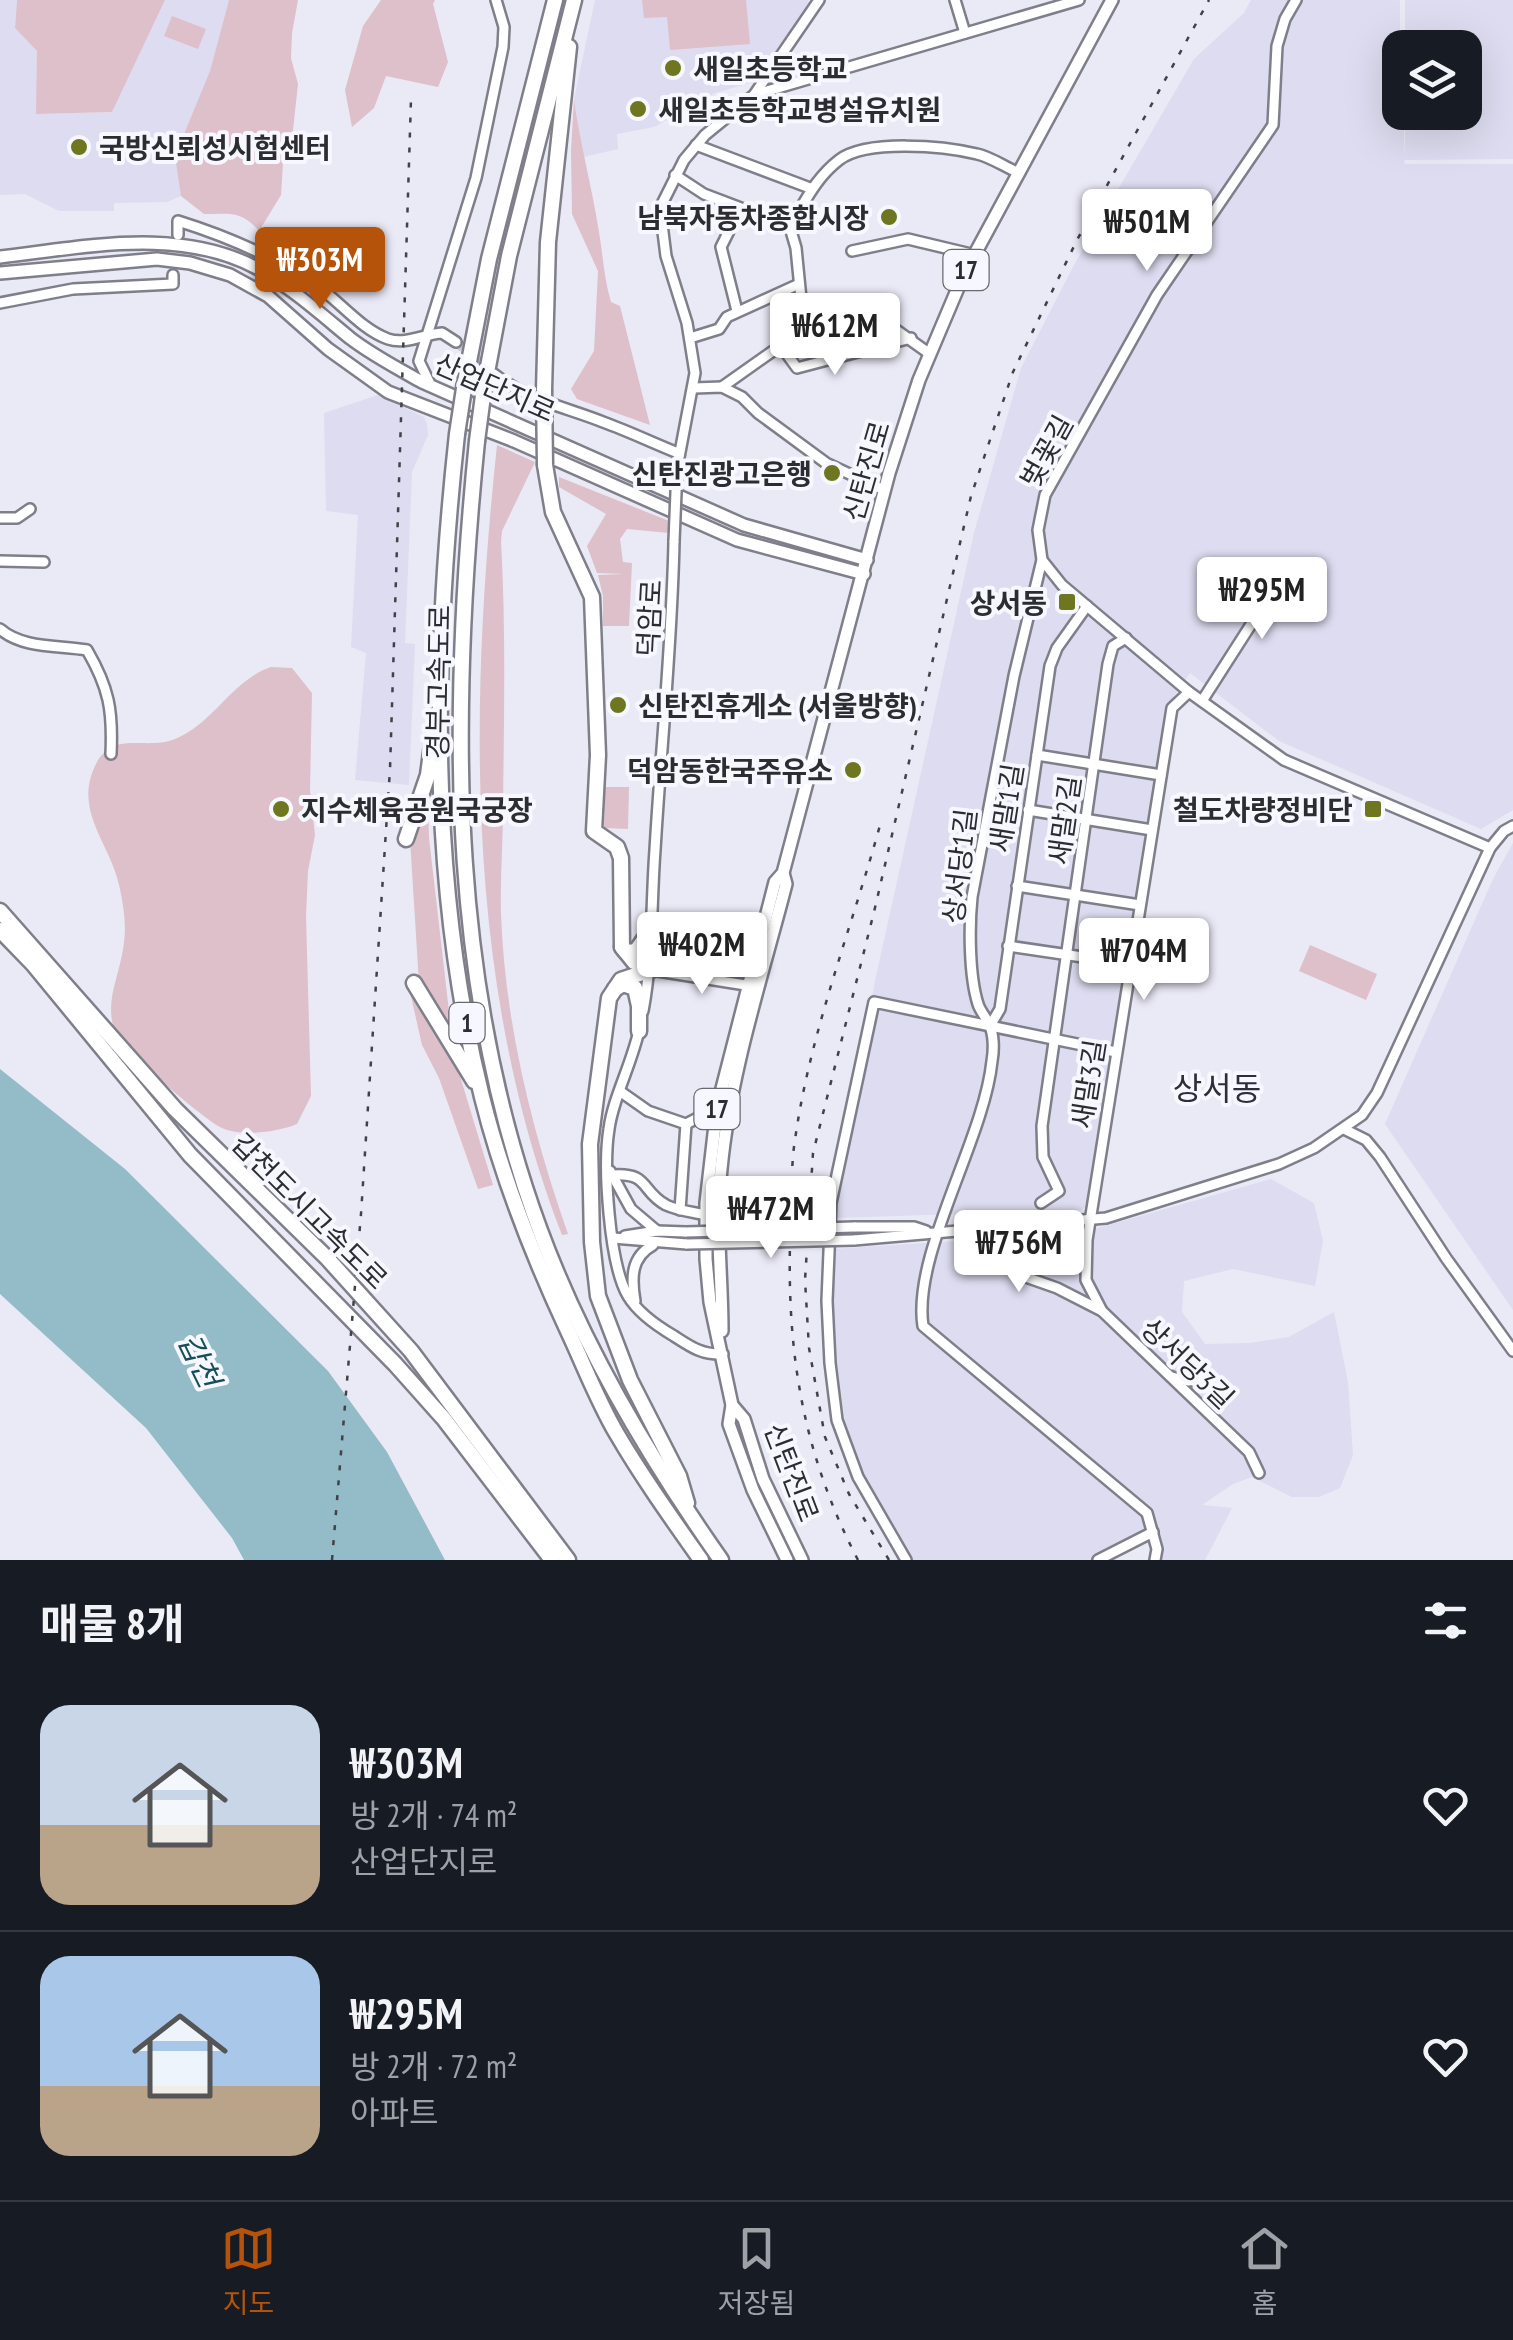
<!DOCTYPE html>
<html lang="ko">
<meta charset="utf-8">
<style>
body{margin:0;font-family:"PT Sans Narrow","Noto Sans KR",sans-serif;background:#20242c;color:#f1f3f6;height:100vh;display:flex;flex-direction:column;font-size:38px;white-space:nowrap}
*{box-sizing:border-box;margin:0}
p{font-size:32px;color:#9ea1a6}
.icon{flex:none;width:55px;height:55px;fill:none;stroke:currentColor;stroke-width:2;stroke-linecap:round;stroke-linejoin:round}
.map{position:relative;height:1560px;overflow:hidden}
.details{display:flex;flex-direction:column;background:#171b24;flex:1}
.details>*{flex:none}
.buttons{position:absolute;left:1382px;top:30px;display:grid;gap:20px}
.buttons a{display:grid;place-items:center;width:100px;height:100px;border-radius:20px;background:#171b24;box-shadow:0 10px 40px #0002;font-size:50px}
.price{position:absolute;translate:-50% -85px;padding:0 22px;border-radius:10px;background:#fff;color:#222;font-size:32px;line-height:65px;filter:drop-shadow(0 2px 5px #0008)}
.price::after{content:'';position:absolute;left:50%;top:60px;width:30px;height:22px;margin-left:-15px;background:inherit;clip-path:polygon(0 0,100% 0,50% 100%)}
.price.selected{background:#b45309;color:#fff}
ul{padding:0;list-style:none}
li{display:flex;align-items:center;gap:30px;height:250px;padding:0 40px}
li+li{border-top:2px solid #363941}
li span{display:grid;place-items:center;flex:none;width:280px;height:200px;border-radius:30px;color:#555}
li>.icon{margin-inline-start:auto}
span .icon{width:120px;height:120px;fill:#fffc;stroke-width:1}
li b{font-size:42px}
h2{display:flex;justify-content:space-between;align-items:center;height:120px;padding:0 40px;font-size:42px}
.menu{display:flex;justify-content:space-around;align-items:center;height:140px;border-top:2px solid #363941;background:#171b24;font-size:28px;color:#9ea1a6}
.menu a{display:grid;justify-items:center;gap:5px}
.menu .selected{color:#b45309}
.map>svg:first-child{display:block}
.built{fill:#dddcf0}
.green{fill:#ddc0c9}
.water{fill:#94bbc8}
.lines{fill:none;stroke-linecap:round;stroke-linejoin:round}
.minor-tunnel{stroke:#c4c3cf;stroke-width:9;stroke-dasharray:9 4.5;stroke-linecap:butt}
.minor-casing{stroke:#7f7f8a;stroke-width:14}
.major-casing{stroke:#7f7f8a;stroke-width:16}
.highway-casing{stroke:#7f7f8a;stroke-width:19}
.minor{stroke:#fff;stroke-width:9}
.major{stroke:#fff;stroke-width:11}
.highway{stroke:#fff;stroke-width:14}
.rail{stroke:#414147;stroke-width:2.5;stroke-dasharray:5 10;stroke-linecap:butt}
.minor-bridge-casing{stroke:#7f7f8a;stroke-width:14;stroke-linecap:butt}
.highway-bridge-casing{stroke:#7f7f8a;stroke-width:19;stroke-linecap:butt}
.minor-bridge{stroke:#fff;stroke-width:9}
.highway-bridge{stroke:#fff;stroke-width:14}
.poi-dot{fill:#6e761f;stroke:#f7f7ff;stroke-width:4}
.labels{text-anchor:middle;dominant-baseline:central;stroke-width:8;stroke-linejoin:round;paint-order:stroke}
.shield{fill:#f7f7ff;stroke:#69696f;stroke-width:2.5}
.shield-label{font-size:25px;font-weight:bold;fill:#2c2c31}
.poi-label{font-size:28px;font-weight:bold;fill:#2c2c31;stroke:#f7f7ff;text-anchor:start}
.street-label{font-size:28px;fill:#2c2c31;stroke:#f7f7ff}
.water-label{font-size:30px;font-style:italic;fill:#174e5c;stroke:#f7f7ff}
.quarter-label{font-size:32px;fill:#2f2e38;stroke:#f7f7ff}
</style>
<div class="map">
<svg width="1513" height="1560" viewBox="0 0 1513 1560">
<rect width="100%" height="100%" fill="#eae9f6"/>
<g class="built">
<path d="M0,0H17L15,28L37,51V114L112,112L165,0H229L210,71L176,156L181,196L167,202L114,203V211H59L25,194L0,195Z"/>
<path d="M595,0H808L809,2L757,81L715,93L654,127L617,134L618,149L583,157L574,99Z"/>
<path d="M1251,0H1400V112L1403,113L1405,159V113L1465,112V48L1405,47V0H1513V159L1404,160L1405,164H1513V810L1481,829L1279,741L1190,673L1165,709L1093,1198L1082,1210L836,1218L835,1200L875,981L974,533L1021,368L1074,265L1194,59L1244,13Z"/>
<path d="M378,395L424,417L427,424L428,435L412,472L405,643L415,644L409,785L355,780L366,653L351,647L358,515L326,511L324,413Z"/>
<path d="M1513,843V1310L1385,1124L1493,879Z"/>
<path d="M1271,1179L1314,1203L1323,1241L1315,1286L1233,1269L1184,1281L1182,1312L1205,1344L1250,1343L1289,1337L1334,1312L1348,1382L1353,1455L1340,1488L1319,1497H1292L1252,1477L1233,1484L1202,1505L1232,1508L1205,1560H1154L1147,1541L1103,1560H911L877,1506L841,1422L830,1300L833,1249L1080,1233Z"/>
</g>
<g class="green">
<path d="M17,0H165L112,112L36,114L37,51L15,28Z"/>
<path d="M229,0H298L292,33L291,58L298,84L293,130L283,163L281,195L259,231C241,210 231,214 204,214L181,196L175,156L210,71Z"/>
<path d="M381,0H435L433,4L448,62L438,87L386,76L374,108L352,127L345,90L363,26Z"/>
<path d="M642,0H746L750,44L670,50L667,17L644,18Z"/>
<path d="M172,16L206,29L198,49L164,36Z"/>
<path d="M574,99C580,144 592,187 599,232C603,256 604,279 611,302L620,306L650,425L577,399L571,389L594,351L598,271L572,214L571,151Z"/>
<path d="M497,445L535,462L502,531L501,541C506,630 504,719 503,808C503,843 500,879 501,914C505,1024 532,1131 568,1234L562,1235C465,985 469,708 497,445Z"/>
<path d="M559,477L669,521V533L627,529L620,539L623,562L632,563L629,626H603V596L598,575L624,574L597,573L587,546L606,514L559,487Z"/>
<path d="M271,667L292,668L312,693L310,790L315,835L308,871L306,916L311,1096L297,1124C278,1132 242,1137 222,1128C204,1120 121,1048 115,1031C104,1003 119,977 123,949C127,928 124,909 120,889C112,845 73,812 95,766C112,729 145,751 175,739C214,723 232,680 271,667Z"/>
<path d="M605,787H629L628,829L604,828Z"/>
<path d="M423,804L428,806L429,838L450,1020L446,1022L419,983L410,839Z"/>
<path d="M1310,945L1377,974L1366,1000L1299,971Z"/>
<path d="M415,991L453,1053L493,1185L478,1189L439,1078L422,1045L410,992Z"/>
</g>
<path class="water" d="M0,1069L125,1169L328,1371L387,1452L445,1560H244L232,1538L146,1428L0,1294Z"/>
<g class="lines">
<path class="minor-tunnel" d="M456,342L488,369"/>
<defs>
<g id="minor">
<path d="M955,0L965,33"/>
<path d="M1296,0L1285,19L1277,46L1273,125L1157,295L1045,495L1038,530L1042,560L1062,585L1189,692L1284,760L1490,848"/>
<path d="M757,94L1079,0"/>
<path d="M696,145L810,188"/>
<path d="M675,175L704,194L783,224L793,221C807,198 817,177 839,160C867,139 944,146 977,154C991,157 1005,167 1019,173"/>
<path d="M789,224L796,248L804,329"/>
<path d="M178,235V221C226,236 271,255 313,283C338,299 360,329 388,339C406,345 424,334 442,333L456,342"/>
<path d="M852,251L908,239L975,255"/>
<path d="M0,303L73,289L173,284V275"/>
<path d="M737,311L721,247L740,209"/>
<path d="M690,338L719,329L727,317L799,284"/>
<path d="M781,346L797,368L911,338"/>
<path d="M494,374C527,400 565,407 603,422C628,431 653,443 678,453"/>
<path d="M431,386L419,361L476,178L503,47L504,27L496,0"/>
<path d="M722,387L804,329L843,320L861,319L892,327L930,354"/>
<path d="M694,388L722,387L742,397L758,413L826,463L884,490"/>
<path d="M677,468L695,373L687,323L666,256L660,208L684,160L705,135L754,95L819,0"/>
<path d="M0,518H17L30,509"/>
<path d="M1042,560L1014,676L972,897C969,926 969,976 978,1004C980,1011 986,1017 989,1024C994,1034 994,1050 992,1061C984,1140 912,1254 923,1326L1147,1513L1157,1549L1155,1560"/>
<path d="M0,561L44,562"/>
<path d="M0,629C23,649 59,645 87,650C109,688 113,710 111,754"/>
<path d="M1202,701L1250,626L1299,567"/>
<path d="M1037,755L1161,775"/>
<path d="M1028,810L1152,830"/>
<path d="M1017,886L1140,905"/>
<path d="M1008,946L1130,964"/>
<path d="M651,970L752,986"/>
<path d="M643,1011C653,958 651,904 655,850C661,747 672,645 674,541"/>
<path d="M640,1026C633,1062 613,1097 609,1129C603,1166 609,1264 628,1296C638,1313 657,1326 674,1336C691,1347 702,1355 723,1354"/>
<path d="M990,1026L1000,1009L1050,666L1057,648L1087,606"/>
<path d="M621,1092L648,1111L686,1124L717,1108"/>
<path d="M1344,1129L1366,1140L1380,1157L1446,1258L1513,1351"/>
<path d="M610,1171L631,1209L657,1231"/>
<path d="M612,1175C650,1172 640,1191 666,1205C679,1211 693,1212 706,1215"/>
<path d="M1041,1203L1059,1191L1043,1157L1042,1126L1108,664L1113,646L1126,638"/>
<path d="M680,1210L686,1124"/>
<path d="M854,1227H914L926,1231"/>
<path d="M978,1229L1006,1264L1020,1275L1057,1288L1102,1311L1249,1452L1259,1473"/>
<path d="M625,1236L657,1231L686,1232"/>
<path d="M613,1238L687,1244"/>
<path d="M854,1240L1106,1218L1279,1164L1314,1148L1362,1115L1377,1093L1490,848L1504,831L1513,826"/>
<path d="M635,1301C631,1278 631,1257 653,1245"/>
<path d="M1102,1311L1086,1280L1087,1240L1172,708L1189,692"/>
<path d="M1172,1377L1188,1381L1207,1379"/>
<path d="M906,1560L858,1477L837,1420L830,1363L827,1301L831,1203L874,1002L1116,1052"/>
<path d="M1098,1560L1153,1532"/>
</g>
<g id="major">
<path d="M0,257C87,247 184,225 264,272C295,291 322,315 350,338C372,355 397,368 422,382L744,525L867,560"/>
<path d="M0,273L157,259L190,263L230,275L268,296L328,349L388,392L514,441L737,540L864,574"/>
<path d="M722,1331C722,1276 715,1223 721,1169C730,1073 762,977 786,884L783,873"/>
<path d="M732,1405L744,1419L763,1479L802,1560"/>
<path d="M787,1560L753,1490L729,1424L732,1405L710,1302L706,1259V1203L717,1108L775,882L783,873L889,473L919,380L963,276L1112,0"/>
</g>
<g id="highway">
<path d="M465,382L489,259L555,0"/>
<path d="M484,388L509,256L574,0"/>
<path d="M544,390L548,242L569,47"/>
<path d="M457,434C433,654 428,880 482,1097C502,1177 533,1256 568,1331C584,1365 598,1402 617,1434C642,1477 672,1519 701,1560"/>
<path d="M477,441C449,719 446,1008 556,1271C599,1374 657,1469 721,1560"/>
<path d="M545,465L553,512L592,597L598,755L594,831L617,847L621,858L622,947L634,962L651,970"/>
<path d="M406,839L428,775L435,722"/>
<path d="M0,911L175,1109L327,1258L411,1351L568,1560"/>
<path d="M0,930L33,964L190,1155L395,1364L444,1419L552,1560"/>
<path d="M622,947L626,952L636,951L652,928"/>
<path d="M651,970L621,980L609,998L590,1144L592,1242L598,1296L630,1380L679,1476L687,1503"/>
<path d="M414,983L474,1081"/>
<path d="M615,989L623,984L635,988L639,1006V1031"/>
</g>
</defs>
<use href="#minor" class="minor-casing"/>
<use href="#major" class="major-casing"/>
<use href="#highway" class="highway-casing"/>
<use href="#minor" class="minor"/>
<use href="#major" class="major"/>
<use href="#highway" class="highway"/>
<g class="rail">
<path d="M332,1560L361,1214L390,769L411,99"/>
<path d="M858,1560C799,1447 785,1340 791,1215C792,1191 791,1164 795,1140C810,1031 853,925 882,818"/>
<path d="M889,1560L849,1494L825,1437L809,1348L805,1280L813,1153L874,912L971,496L1013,372L1077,240L1209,0"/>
</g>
<defs>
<g id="minor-bridge">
<path d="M674,541L677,468"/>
<path d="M686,1232L854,1227"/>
<path d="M687,1244L854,1240"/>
</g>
<g id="highway-bridge">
<path d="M544,390L545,465"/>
<path d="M457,434L465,382"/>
<path d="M477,441L484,388"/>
</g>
</defs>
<use href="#minor-bridge" class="minor-bridge-casing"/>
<use href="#highway-bridge" class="highway-bridge-casing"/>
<use href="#minor-bridge" class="minor-bridge"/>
<use href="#highway-bridge" class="highway-bridge"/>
</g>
<g class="poi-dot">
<circle cx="673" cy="68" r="10"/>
<circle cx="638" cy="109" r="10"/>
<circle cx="79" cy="147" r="10"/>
<circle cx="889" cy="217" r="10"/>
<circle cx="832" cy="473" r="10"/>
<rect x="1057" y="592" width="20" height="20" rx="5"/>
<circle cx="618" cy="705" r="10"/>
<circle cx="853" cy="770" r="10"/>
<circle cx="281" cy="809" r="10"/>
<rect x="1363" y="799" width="20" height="20" rx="5"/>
</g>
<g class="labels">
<g class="shield">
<rect x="943.5" y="250" width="45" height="40" rx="8"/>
<rect x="449.5" y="1003" width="35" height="40" rx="8"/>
<rect x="694.5" y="1089" width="45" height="40" rx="8"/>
</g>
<g class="shield-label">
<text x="966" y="270">17</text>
<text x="467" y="1023">1</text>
<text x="717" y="1109">17</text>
</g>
<g class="poi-label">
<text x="693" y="68">새일초등학교</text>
<text x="658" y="109">새일초등학교병설유치원</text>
<text x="99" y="147">국방신뢰성시험센터</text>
<text x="869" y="217" text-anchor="end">남북자동차종합시장</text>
<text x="812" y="473" text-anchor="end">신탄진광고은행</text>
<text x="1047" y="602" text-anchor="end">상서동</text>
<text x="638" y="705">신탄진휴게소 (서울방향)</text>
<text x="833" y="770" text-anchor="end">덕암동한국주유소</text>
<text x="301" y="809">지수체육공원국궁장</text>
<text x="1353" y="809" text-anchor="end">철도차량정비단</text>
</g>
<g class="street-label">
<text transform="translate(495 387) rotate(24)">산업단지로</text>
<text transform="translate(1046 451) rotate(-61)">벚꽃길</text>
<text transform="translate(866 471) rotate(-74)">신탄진로</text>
<text transform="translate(649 618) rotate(-87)">덕암로</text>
<text transform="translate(438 682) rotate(-89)">경부고속도로</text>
<text transform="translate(1006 808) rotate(-81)">새말1길</text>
<text transform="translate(1064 820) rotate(-82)">새말2길</text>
<text transform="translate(959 866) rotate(-83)">상서당1길</text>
<text transform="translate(1088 1084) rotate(-81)">새말3길</text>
<text transform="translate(310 1211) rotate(45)">갑천도시고속도로</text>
<text transform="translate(1188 1363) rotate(44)">상서당3길</text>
<text transform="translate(792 1472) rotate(69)">신탄진로</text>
</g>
<g class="water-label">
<text transform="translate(200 1360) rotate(64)">갑천</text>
</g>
<g class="quarter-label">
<text x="1217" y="1088">상서동</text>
</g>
</g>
</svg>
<div class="buttons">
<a><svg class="icon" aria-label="layers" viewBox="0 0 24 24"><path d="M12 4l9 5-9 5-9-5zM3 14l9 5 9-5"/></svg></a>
</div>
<b class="price" style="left:1147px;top:274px">₩501M</b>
<b class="price selected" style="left:320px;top:312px">₩303M</b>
<b class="price" style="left:835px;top:378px">₩612M</b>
<b class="price" style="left:1262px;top:642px">₩295M</b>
<b class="price" style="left:702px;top:997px">₩402M</b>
<b class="price" style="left:1144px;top:1003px">₩704M</b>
<b class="price" style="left:771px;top:1261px">₩472M</b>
<b class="price" style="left:1019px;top:1295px">₩756M</b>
</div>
<section class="details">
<h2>매물 8개<svg class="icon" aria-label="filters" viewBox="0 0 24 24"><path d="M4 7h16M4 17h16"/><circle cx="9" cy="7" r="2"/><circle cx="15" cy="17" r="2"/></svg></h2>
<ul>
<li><span style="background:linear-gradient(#c9d6e8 60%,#b9a48a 0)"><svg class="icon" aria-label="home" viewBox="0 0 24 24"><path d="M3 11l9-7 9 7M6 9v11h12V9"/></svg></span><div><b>₩303M</b><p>방 2개 · 74 m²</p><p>산업단지로</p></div><svg class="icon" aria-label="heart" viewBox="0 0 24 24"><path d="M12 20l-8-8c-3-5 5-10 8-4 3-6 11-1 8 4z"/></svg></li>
<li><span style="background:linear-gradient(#a9c7e8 65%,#b9a48a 0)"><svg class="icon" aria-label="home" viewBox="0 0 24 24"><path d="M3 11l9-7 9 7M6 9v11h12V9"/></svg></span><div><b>₩295M</b><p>방 2개 · 72 m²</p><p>아파트</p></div><svg class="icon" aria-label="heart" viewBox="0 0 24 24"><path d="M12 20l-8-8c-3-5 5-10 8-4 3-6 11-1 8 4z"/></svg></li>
</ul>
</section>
<nav class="menu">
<a class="selected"><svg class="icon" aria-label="map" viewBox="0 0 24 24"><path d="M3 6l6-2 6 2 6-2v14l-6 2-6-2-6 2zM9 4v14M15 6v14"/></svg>지도</a>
<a><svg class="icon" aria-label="saved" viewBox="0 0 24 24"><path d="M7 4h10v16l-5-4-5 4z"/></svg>저장됨</a>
<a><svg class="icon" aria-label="home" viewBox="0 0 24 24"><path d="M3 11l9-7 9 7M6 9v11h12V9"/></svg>홈</a>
</nav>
